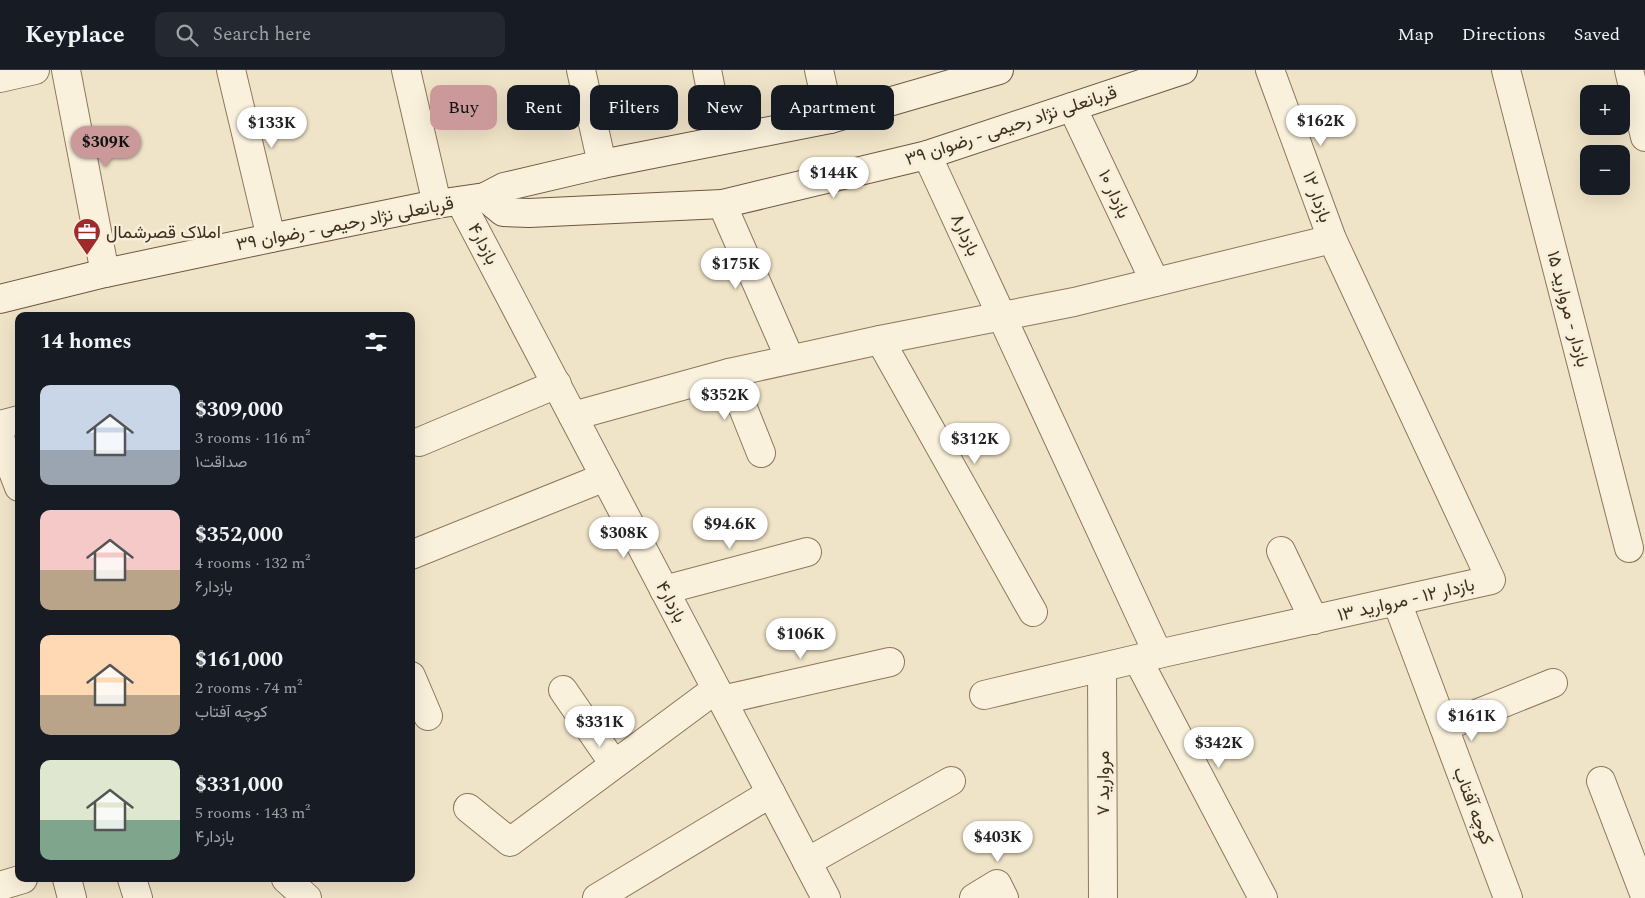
<!DOCTYPE html>
<meta charset="utf-8">
<style>
body{margin:0;font-family:Spectral,Vazirmatn,serif;background:#242831;color:#f1f3f6;height:100vh;display:flex;flex-direction:column;font-size:19px;white-space:nowrap}
*{box-sizing:border-box;margin:0}
p{font-size:16px;color:#9ea1a6}
.icon{flex:none;width:28px;height:28px;fill:none;stroke:currentColor;stroke-width:2;stroke-linecap:round;stroke-linejoin:round}
.map{position:relative;flex:1;overflow:hidden}
.side{position:absolute;left:15px;top:242px;width:400px;height:570px;display:flex;flex-direction:column;background:#171b24;border-radius:10px;box-shadow:0 5px 20px #0002}
.side>*{flex:none}
.guide{position:absolute;left:430px;top:15px;width:475px;height:45px;display:flex;gap:10px}
.tools{position:absolute;left:1580px;top:15px;display:grid;gap:10px}
.tools a{display:grid;place-items:center;width:50px;height:50px;border-radius:10px;background:#171b24;box-shadow:0 5px 20px #0002;font-size:25px}
.price{position:absolute;translate:-50% -42px;padding:0 11px;border-radius:18px;background:#fff;color:#222;font-size:16px;line-height:32px;filter:drop-shadow(0 1px 2px #0008)}
.price::after{content:'';position:absolute;left:50%;top:30px;width:15px;height:11px;margin-left:-8px;background:inherit;clip-path:polygon(0 0,100% 0,50% 100%)}
.price.current{background:#cc999b;color:#111}
ul{padding:0;list-style:none}
li{display:flex;align-items:center;gap:15px;height:125px;padding:0 25px}
li span{display:grid;place-items:center;flex:none;width:140px;height:100px;border-radius:10px;color:#555}
li>.icon{margin-inline-start:auto}
span .icon{width:60px;height:60px;fill:#fffc;stroke-width:1}
li b{font-size:21px}
h2{display:flex;justify-content:space-between;align-items:center;height:60px;padding:0 25px;font-size:21px}
.chip{padding:0 18px;border-radius:10px;background:#171b24;box-shadow:0 5px 20px #0002;font-size:18px;line-height:45px}
.chip.current{background:#cc999b;color:#111}
header{display:flex;align-items:center;gap:30px;box-sizing:border-box;height:70px;padding:0 25px;background:#171b24;border-bottom:1px solid #363941}
header strong{font-size:24px}
nav{display:flex;gap:28px;margin-inline-start:auto;font-size:18px}
.search{width:350px;height:45px;background:#242831;display:flex;align-items:center;gap:12px;box-sizing:border-box;padding:0 18px;border-radius:10px;color:#9ea1a6;font-size:19px}
.map>svg:first-child{display:block}
.lines{fill:none;stroke-linecap:round;stroke-linejoin:round}
.minor-casing{stroke:#8d765c;stroke-width:30}
.secondary-casing{stroke:#6f573f;stroke-width:30}
.minor{stroke:#faf1dc;stroke-width:28}
.secondary{stroke:#faf1dc;stroke-width:28}
.labels{text-anchor:middle;dominant-baseline:central;stroke-width:5;stroke-linejoin:round;paint-order:stroke}
.street-label{font-size:18px;fill:#3d2e20;stroke:#f7eed8}
.poi-label{font-size:18px;fill:#3d2e20;stroke:#f7eed8;text-anchor:start}
</style>
<header>
<strong>Keyplace</strong>
<div class="search"><svg class="icon" aria-label="search" viewBox="0 0 24 24"><circle cx="10" cy="10" r="6"/><path d="M15 15l6 6"/></svg>Search here</div>
<nav><a>Map</a><a>Directions</a><a>Saved</a></nav>
</header>
<div class="map">
<svg width="1645" height="828" viewBox="0 0 1645 828">
<rect width="100%" height="100%" fill="#f0e4c8"/>
<g class="lines">
<defs>
<g id="minor">
<path d="M66,0L105,203"/>
<path d="M231,0L271,168"/>
<path d="M406,0L437,134"/>
<path d="M581,0L602,94"/>
<path d="M707,0L721,70"/>
<path d="M819,0L830,49"/>
<path d="M1506,0L1629,478"/>
<path d="M1629,0L1645,67"/>
<path d="M0,8L35,0"/>
<path d="M1072,37L1155,212"/>
<path d="M927,85L1158,584"/>
<path d="M460,131L826,828"/>
<path d="M722,134L790,289"/>
<path d="M880,270L1033,542"/>
<path d="M729,303L761,383"/>
<path d="M573,346L729,303L880,270L1074,232L1332,169"/>
<path d="M0,355L19,350"/>
<path d="M0,368L19,417"/>
<path d="M419,372L557,314"/>
<path d="M1281,481L1314,550"/>
<path d="M411,485L605,407"/>
<path d="M664,520L807,482"/>
<path d="M1397,532L1508,828"/>
<path d="M1138,590L1263,828"/>
<path d="M1102,598L1103,828"/>
<path d="M411,606L428,646"/>
<path d="M563,620L614,694"/>
<path d="M984,625L1158,584L1491,510L1332,169L1270,0"/>
<path d="M722,630L890,592"/>
<path d="M1444,657L1553,613"/>
<path d="M1601,711L1645,826"/>
<path d="M468,738L510,772L716,619"/>
<path d="M807,792L951,711"/>
<path d="M67,809L72,828"/>
<path d="M132,809L138,828"/>
<path d="M286,809L307,828"/>
<path d="M0,816L23,809"/>
<path d="M597,828L771,723"/>
<path d="M974,828L997,814L1004,828"/>
</g>
<g id="secondary">
<path d="M485,127L503,142L529,143L722,134L927,85L1183,0"/>
<path d="M0,229L105,203L271,168L437,134L485,127L504,117L602,94L830,49L999,0"/>
</g>
</defs>
<use href="#minor" class="minor-casing"/>
<use href="#secondary" class="secondary-casing"/>
<use href="#minor" class="minor"/>
<use href="#secondary" class="secondary"/>
</g>
<defs>
<symbol id="office-pin" viewBox="-11 -11 22 30"><path d="M0 17L-7.5 6A9.5 9.5 0 1 1 7.5 6Z" fill="#9e2a2b" stroke="#f7eed8"/><path d="M-6-3h4V-5.5h4V-3h4V5H-6ZM-1-4.5V-3h2v-1.5ZM-6 0V1H6V0Z" fill="#fff"/></symbol>
</defs>
<g fill-rule="evenodd">
<use href="#office-pin" x="71" y="146" width="32" height="43"/>
</g>
<g class="labels">
<g class="street-label">
<text transform="translate(1011 56) rotate(-18)">قربانعلی نژاد رحیمی - رضوان ۳۹</text>
<text transform="translate(1114 124) rotate(65)">بازدار ۱۰</text>
<text transform="translate(1317 127) rotate(70)">بازدار ۱۲</text>
<text transform="translate(345 154) rotate(-11)">قربانعلی نژاد رحیمی - رضوان ۳۹</text>
<text transform="translate(965 165) rotate(65)">بازدار۸</text>
<text transform="translate(483 174) rotate(62)">بازدار۴</text>
<text transform="translate(1568 239) rotate(75)">بازدار - مروارید ۱۵</text>
<text transform="translate(1406 530) rotate(-13)">بازدار ۱۲ - مروارید ۱۳</text>
<text transform="translate(671 532) rotate(62)">بازدار۴</text>
<text transform="translate(1103 713) rotate(-90)">مروارید ۷</text>
<text transform="translate(1473 736) rotate(69)">کوچه آفتاب</text>
</g>
<g class="poi-label">
<text x="106" y="162">املاک قصرشمال</text>
</g>
</g>
</svg>
<div class="tools">
<a>+</a>
<a>−</a>
</div>
<b class="price" style="left:1321px;top:77px">$162K</b>
<b class="price" style="left:272px;top:79px">$133K</b>
<b class="price current" style="left:106px;top:98px">$309K</b>
<b class="price" style="left:834px;top:129px">$144K</b>
<b class="price" style="left:736px;top:220px">$175K</b>
<b class="price" style="left:725px;top:351px">$352K</b>
<b class="price" style="left:975px;top:395px">$312K</b>
<b class="price" style="left:730px;top:480px">$94.6K</b>
<b class="price" style="left:624px;top:489px">$308K</b>
<b class="price" style="left:801px;top:590px">$106K</b>
<b class="price" style="left:1472px;top:672px">$161K</b>
<b class="price" style="left:600px;top:678px">$331K</b>
<b class="price" style="left:1219px;top:699px">$342K</b>
<b class="price" style="left:998px;top:793px">$403K</b>
<div class="guide">
<a class="chip current">Buy</a>
<a class="chip">Rent</a>
<a class="chip">Filters</a>
<a class="chip">New</a>
<a class="chip">Apartment</a>
</div>
<section class="side">
<h2>14 homes<svg class="icon" aria-label="filters" viewBox="0 0 24 24"><path d="M4 7h16M4 17h16"/><circle cx="9" cy="7" r="2"/><circle cx="15" cy="17" r="2"/></svg></h2>
<ul>
<li><span style="background:linear-gradient(#c9d6e8 65%,#9aa5b1 0)"><svg class="icon" aria-label="home" viewBox="0 0 24 24"><path d="M3 11l9-7 9 7M6 9v11h12V9"/></svg></span><div><b>$309,000</b><p>3 rooms · 116 m²</p><p>صداقت۱</p></div></li>
<li><span style="background:linear-gradient(#f6c9c9 60%,#b9a48a 0)"><svg class="icon" aria-label="home" viewBox="0 0 24 24"><path d="M3 11l9-7 9 7M6 9v11h12V9"/></svg></span><div><b>$352,000</b><p>4 rooms · 132 m²</p><p>بازدار۶</p></div></li>
<li><span style="background:linear-gradient(#ffd9b3 60%,#b9a48a 0)"><svg class="icon" aria-label="home" viewBox="0 0 24 24"><path d="M3 11l9-7 9 7M6 9v11h12V9"/></svg></span><div><b>$161,000</b><p>2 rooms · 74 m²</p><p>کوچه آفتاب</p></div></li>
<li><span style="background:linear-gradient(#dfe7d0 60%,#7fa58c 0)"><svg class="icon" aria-label="home" viewBox="0 0 24 24"><path d="M3 11l9-7 9 7M6 9v11h12V9"/></svg></span><div><b>$331,000</b><p>5 rooms · 143 m²</p><p>بازدار۴</p></div></li>
</ul>
</section>
</div>
